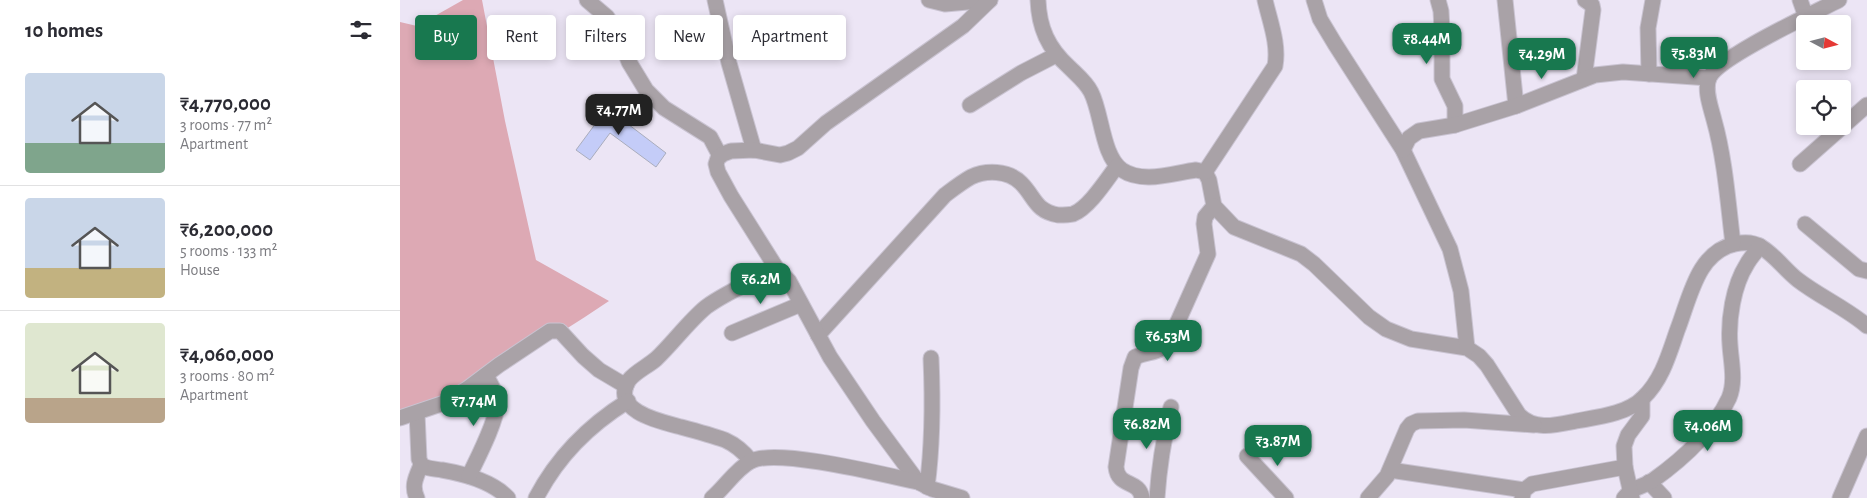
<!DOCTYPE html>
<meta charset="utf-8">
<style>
body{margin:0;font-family:"Alegreya Sans",sans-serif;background:#f2f2f3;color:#2b2b33;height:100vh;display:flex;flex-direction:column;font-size:19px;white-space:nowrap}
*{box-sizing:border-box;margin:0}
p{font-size:16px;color:#7c7c81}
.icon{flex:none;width:28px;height:28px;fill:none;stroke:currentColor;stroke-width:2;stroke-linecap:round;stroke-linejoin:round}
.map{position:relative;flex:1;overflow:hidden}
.details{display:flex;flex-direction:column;background:#fff;width:400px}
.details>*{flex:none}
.top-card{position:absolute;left:15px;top:15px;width:475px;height:45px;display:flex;gap:10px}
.needle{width:32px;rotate:97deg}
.buttons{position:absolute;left:1396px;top:15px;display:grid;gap:10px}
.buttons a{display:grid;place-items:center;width:55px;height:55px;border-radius:5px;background:#fff;box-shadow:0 2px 8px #0003;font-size:25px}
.price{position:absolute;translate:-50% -42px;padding:0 11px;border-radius:10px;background:#18784f;color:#fff;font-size:16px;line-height:32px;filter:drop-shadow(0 1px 2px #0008)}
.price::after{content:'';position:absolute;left:50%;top:30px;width:15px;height:11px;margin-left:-8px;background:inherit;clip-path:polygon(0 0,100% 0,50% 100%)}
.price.active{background:#222;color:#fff}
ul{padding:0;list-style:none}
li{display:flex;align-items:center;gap:15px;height:125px;padding:0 25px}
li+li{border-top:1px solid #e1e1e2}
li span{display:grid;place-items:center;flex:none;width:140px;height:100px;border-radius:5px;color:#555}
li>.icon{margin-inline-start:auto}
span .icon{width:60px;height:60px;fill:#fffc;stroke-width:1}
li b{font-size:21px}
h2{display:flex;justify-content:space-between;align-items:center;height:60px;padding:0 25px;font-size:21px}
.tag{padding:0 18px;border-radius:5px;background:#fff;box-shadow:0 2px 8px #0003;font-size:18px;line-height:45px}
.tag.active{background:#18784f;color:#fff}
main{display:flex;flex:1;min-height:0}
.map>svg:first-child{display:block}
.forest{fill:#dda9b4}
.building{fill:#c4ccf8;stroke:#aaadbd}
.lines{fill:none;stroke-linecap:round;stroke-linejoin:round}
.minor-casing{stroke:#c9c3d1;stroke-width:17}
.minor{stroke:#a9a2a7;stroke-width:15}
</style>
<main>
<section class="details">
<h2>10 homes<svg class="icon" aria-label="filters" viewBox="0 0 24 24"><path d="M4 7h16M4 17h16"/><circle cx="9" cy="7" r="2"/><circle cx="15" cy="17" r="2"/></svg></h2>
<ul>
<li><span style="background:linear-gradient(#c9d6e8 70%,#7fa58c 0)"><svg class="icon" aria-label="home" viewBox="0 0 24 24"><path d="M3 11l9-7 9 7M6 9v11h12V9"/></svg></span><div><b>₹4,770,000</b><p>3 rooms · 77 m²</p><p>Apartment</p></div></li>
<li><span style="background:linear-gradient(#c9d6e8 70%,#c2b280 0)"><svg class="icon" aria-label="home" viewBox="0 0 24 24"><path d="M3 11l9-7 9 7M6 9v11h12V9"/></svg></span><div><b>₹6,200,000</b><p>5 rooms · 133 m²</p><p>House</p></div></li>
<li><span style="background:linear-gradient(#dfe7d0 75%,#b9a48a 0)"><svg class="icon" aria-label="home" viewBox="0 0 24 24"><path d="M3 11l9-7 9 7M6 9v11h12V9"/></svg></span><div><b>₹4,060,000</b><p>3 rooms · 80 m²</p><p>Apartment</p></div></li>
</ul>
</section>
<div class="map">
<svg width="1467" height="498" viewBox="0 0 1467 498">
<rect width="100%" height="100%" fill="#ece5f5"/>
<path class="forest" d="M63,0H82L105,121L136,260L209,301C142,346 72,387 0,423V22L17,26Z"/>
<path class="building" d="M213,100L226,109L220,118L266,153L256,167L210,133L190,160L176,150Z"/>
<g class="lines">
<defs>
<g id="minor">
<path d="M187,0L207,17L219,36L229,62L246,90L264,108L310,137L320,156"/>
<path d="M315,0L329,63L354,150"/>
<path d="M529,0L545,4L590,0"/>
<path d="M638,0C639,28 648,48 669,67C677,75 686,82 691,92C702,113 702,156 722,170C743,184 773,173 796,170L805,172L809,180L814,206L834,227L901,254L914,264L969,317L986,329L1011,339L1067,348L1079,356L1087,365L1119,415C1135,431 1156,425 1176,421C1198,417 1227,414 1243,398C1262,380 1269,354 1277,331C1290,298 1297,252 1335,244C1344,242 1353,242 1361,247C1375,255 1385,270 1398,280C1420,297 1446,308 1467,326"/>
<path d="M914,0L920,19L935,44L1003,150L1050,249L1061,291L1067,348"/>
<path d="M1038,0L1041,11L1042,30V79L1055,106V125"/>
<path d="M1105,0L1116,106"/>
<path d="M1400,0L1406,17"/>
<path d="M1249,74L1248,28L1253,0"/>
<path d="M1184,79L1193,10L1192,5L1185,0"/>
<path d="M570,105L621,73L656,55"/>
<path d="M1003,150L1009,138L1019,131L1055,125L1116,106L1195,75L1223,72L1309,78"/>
<path d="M1400,164L1467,105"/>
<path d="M805,172L875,66C879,44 870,22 865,0"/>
<path d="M1405,224L1459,269L1467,271"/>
<path d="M1333,244C1328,203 1325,159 1314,120C1311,108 1304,90 1309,78C1318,57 1414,13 1439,0"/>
<path d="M332,333L401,304"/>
<path d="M418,335L545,195C553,189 562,182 571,177C586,170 608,170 621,183C635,197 635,211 658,215C662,215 669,215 673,214C689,208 707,179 717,166"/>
<path d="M17,413L19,459C20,462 21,464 23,466C29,469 36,469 42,470C65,474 92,481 108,498"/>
<path d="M0,418L44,403L67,389L99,365L150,331H160L183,356L199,370L226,386"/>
<path d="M847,456L886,498"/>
<path d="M351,461C344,452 336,445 325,440C311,435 296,431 281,427C262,422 209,411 229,380C235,372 248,366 256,359C273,343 288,322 306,307C328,291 353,281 377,269"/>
<path d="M990,470L1124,490"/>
<path d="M69,476C77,459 97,421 97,404C97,393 90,384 86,375"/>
<path d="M518,482L473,421L430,357L389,281L377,269L331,196L318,172L316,164L318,158L323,154L331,151L354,150L380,155L388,153L398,148L426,123L563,26L590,0"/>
<path d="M1249,482L1264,498"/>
<path d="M527,487C533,442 533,403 531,358"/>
<path d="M17,498C11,486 16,477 21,465"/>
<path d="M136,498C158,456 188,426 228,401"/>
<path d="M312,498C325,487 336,469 351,461C378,448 485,475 518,482L532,489L562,498"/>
<path d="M742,498C739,479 718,488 716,467L731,368L735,357C754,349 757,357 771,337L808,254L804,224L805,217L814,206"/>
<path d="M757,498C759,467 764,437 771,407"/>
<path d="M968,498L987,476L1007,429L1011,424L1018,421L1064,420L1134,425"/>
<path d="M1122,498L1124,490L1132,484L1225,467"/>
<path d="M1224,498C1233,486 1241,488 1252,481C1283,459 1313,432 1329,398C1336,381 1331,362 1330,345C1328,320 1333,286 1347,264C1350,258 1356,252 1360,246"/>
<path d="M1232,498L1225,467L1224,446L1228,435L1242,416V399"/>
<path d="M1440,498L1467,436"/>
</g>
</defs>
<use href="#minor" class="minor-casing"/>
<use href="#minor" class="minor"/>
</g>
</svg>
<div class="buttons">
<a><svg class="needle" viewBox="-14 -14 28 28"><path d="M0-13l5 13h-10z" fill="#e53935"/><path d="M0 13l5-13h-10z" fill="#7c7c81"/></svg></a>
<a><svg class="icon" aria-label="locate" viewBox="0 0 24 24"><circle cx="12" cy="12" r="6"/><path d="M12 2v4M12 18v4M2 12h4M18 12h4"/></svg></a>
</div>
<b class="price" style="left:1027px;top:65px">₹8.44M</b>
<b class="price" style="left:1294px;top:79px">₹5.83M</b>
<b class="price" style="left:1142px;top:80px">₹4.29M</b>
<b class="price active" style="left:219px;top:136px">₹4.77M</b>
<b class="price" style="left:361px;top:305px">₹6.2M</b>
<b class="price" style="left:768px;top:362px">₹6.53M</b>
<b class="price" style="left:74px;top:427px">₹7.74M</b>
<b class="price" style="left:747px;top:450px">₹6.82M</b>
<b class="price" style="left:1308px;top:452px">₹4.06M</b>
<b class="price" style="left:878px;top:467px">₹3.87M</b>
<div class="top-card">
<a class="tag active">Buy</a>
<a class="tag">Rent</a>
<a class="tag">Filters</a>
<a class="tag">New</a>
<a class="tag">Apartment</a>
</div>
</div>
</main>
